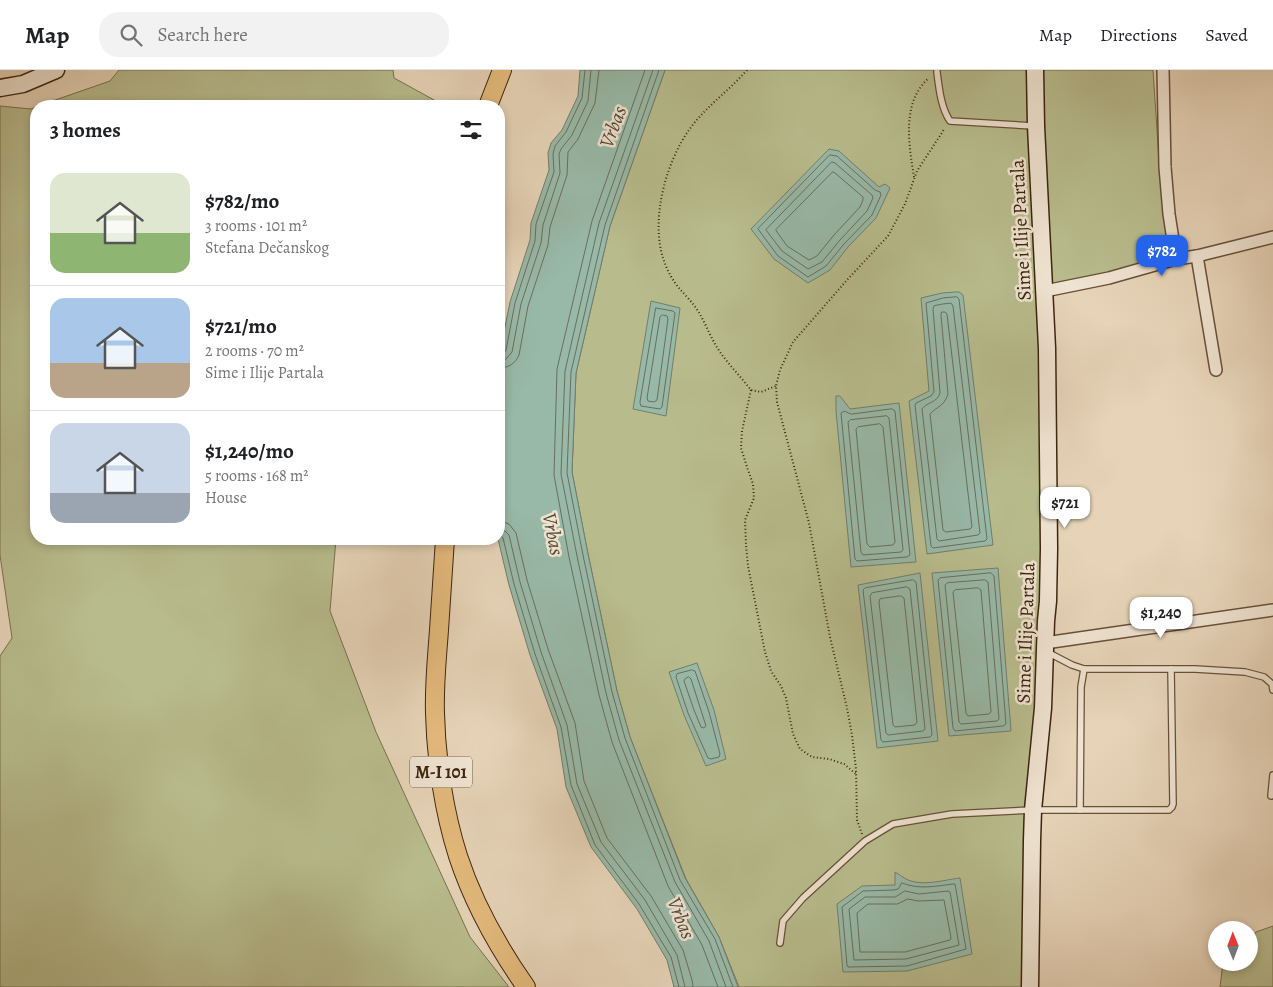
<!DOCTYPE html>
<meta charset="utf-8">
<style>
body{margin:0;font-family:Alegreya,serif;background:#f2f2f2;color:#202124;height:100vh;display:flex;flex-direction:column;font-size:19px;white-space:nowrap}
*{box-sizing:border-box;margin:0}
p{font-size:16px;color:#757577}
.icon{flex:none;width:28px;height:28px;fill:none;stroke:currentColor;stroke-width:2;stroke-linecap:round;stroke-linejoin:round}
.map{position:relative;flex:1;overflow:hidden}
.sheet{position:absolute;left:30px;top:30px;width:475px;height:445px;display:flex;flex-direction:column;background:#fff;border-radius:20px;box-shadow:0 2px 8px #0003}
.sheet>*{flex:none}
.needle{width:32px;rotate:359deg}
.tools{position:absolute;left:1208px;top:851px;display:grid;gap:10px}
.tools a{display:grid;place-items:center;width:50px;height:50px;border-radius:50%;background:#fff;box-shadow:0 2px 8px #0003;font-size:25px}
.price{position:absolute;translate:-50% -42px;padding:0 11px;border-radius:10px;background:#fff;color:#222;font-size:16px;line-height:32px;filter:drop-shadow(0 1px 2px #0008)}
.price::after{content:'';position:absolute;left:50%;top:30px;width:15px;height:11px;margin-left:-8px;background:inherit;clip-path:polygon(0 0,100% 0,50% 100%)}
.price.selected{background:#2563eb;color:#fff}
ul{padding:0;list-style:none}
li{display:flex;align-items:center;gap:15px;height:125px;padding:0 20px}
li+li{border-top:1px solid #e0e0e0}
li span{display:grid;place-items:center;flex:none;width:140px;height:100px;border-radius:15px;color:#555}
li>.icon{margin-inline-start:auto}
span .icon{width:60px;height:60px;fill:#fffc;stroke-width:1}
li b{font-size:21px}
h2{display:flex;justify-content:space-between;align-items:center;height:60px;padding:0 20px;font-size:21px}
header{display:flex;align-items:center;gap:30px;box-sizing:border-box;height:70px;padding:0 25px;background:#fff;border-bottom:1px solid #e0e0e0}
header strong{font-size:24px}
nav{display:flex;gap:28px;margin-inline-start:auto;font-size:18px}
.search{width:350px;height:45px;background:#f2f2f2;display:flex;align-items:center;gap:12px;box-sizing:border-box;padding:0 18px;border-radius:20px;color:#757577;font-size:19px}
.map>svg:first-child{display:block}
.green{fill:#b8bc8d;stroke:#7a704e}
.water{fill:#98b9a8;stroke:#747d6b}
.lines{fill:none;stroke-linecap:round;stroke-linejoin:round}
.shore{stroke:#6a6e5c;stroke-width:1}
.lane-casing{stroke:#685039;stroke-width:8}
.street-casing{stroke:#685039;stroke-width:14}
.secondary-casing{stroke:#3d240f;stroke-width:19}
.primary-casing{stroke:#3d240f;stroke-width:20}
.path{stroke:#3d240f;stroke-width:2;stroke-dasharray:1 2.5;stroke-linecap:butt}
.lane{stroke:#efe3d1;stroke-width:5.5}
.street{stroke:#efe3d1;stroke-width:11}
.secondary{stroke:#efe3d1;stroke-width:16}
.primary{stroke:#e4ba7c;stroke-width:18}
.labels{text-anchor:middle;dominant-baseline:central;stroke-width:5;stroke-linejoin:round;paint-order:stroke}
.shield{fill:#efe3d1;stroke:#725d49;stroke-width:1}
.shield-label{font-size:18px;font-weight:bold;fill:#3d240f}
.street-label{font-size:19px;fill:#3d240f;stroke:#efe3d1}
.water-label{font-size:20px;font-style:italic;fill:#544935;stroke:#efe3d1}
</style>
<header>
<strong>Map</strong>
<div class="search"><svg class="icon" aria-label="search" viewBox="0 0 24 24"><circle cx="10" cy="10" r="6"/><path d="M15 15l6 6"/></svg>Search here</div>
<nav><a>Map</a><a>Directions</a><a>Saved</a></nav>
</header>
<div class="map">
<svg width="1273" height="917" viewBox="0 0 1273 917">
<rect width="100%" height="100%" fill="#e7d4b8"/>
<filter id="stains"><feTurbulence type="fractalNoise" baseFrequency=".004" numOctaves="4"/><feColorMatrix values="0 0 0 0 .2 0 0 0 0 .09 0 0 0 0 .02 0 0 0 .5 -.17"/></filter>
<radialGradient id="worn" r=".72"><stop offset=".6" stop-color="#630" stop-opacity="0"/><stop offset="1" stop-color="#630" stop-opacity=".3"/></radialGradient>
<g class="green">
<path d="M119,0H393L394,8L445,36H38L110,11Z"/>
<path d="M665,0H1153L1160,105L1171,190L1045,222L1047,278L1030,917H739L719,867L686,809L630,667L617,621L588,484L572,402L576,303L610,156Z"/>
<path d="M0,36L31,39L36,37V469H336L330,541L376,662L470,867L509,917H0V586L12,568L0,485Z"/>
<path d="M1273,856V917H1220L1223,893L1249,892V870L1256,862Z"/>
</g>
<g class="water">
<path d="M580,0H665L610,156L576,303L572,402L588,484L617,621L630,667L685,808L719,867L738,917H674L667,890L637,839L591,777L566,717L557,659L530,585L509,515L498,469L499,287L510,232L530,170L531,153L549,100L548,83L551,73L562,60L578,26Z"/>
<path d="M829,79L839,81L879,117L885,114L890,118L876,148L848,177L830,200L808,213L774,189L751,159Z"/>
<path d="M955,222H959L963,225L993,475L927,484L909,331L929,321L921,228L942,223Z"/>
<path d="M651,231L680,238L666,346L633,339Z"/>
<path d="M836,326H840L850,339L899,333L916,492L851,497L836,341Z"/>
<path d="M998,498L1011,661L949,666L932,503Z"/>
<path d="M920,503L938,671L877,678L858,515Z"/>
<path d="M697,593L714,640L726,689L706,696L684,645L669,602Z"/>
<path d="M895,802C899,804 902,807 906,809C922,817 943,810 960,808L972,884L907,901L843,902L837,834L862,816L895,815Z"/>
</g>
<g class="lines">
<g class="shore">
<path d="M645,0L592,151L557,299L554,405L569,487L599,625L612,672L668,816L702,875L718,917"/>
<path d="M653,0L599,153L565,301L561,404L577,486L606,623L619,670L675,812L709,871L726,917"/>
<path d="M659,0L605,155L571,302L567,403L583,485L612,622L625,668L680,810L715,869L733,917"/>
<path d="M830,85L837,86L875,120L880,122L881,125L872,145L844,174L826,196L808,207L778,186L758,159Z"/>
<path d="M832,92L835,93L872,125L873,128L867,141L840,170L822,192L808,199L782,181L766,160Z"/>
<path d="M833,102L835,103L863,127V130L860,137L834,165L817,186L809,190L787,176L777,162L776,160Z"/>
<path d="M957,227L959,229L987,469L985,471L933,478L931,476L915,335L916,333L931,326L934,322L926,233L943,228Z"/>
<path d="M943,234L951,233L953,236L980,463L978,465L939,471L937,469L922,339C927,332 937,333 940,323L933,239L934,236Z"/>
<path d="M656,238L673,241L675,243L662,337L660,339L641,336L640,333Z"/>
<path d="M942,242H945L947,244L972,457L970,459L946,462L943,460L930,344C937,336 944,337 948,324L941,245Z"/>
<path d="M663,245L667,246L668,249L657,330L654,332L648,331L647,328L660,247Z"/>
<path d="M499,284H503L506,280L515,233L535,171L536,154L554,102L553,84L555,76L566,62L582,28L585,0"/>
<path d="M499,291L506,289L512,282L521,234L541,173L543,155L560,103L559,84L561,79L572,65L588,31L591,0"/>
<path d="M499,298C508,298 515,294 519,285L528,236L548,175L550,157L567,105L568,82L578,69L595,33L599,0"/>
<path d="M892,339L895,341L910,485L907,487L857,491L855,489L841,343L844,341L851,344Z"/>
<path d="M887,346L889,348L903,480L901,482L863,485L861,482L848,352L850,350Z"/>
<path d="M880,354L883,357L895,472L893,475L870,477L867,474L856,359L858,357Z"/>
<path d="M499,450L509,454L516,463L527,510L548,579L575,653L584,711L607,768L651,826L683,880L692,910L693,917"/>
<path d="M499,458L505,461L509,465L520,512L541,582L567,655L577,714L601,772L645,830L677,885L685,917"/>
<path d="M499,464L503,468L514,514L535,584L561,657L571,715L595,775L639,834L671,887L679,917"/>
<path d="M991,503L994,506L1006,654L1003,656L955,661L953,658L938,510L940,508Z"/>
<path d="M913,510L916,512L932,665L930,667L883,672L881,670L863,520L865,518Z"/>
<path d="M985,510L988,512L999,649L997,651L961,654L959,652L945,515L947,513Z"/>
<path d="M907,517L910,519L925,659L923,661L888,665L886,663L870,526L872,523Z"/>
<path d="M978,518L981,520L991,642L989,644L968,646L966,643L953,522L955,520Z"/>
<path d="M901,526L904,528L917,652L915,655L895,657L893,655L879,532L880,529Z"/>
<path d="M692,600L695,601L709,642L720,684L719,687L711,689L708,688L688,643L676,607L677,604Z"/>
<path d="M689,607L691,609L706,656L704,658L701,657L694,640L684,611L685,609Z"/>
<path d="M902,813C919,820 936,816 953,814H955L966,879L907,896L848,897L847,895L842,837L863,821L894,820L898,819Z"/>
<path d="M905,821L919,824L948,821L950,822L959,875L906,889L854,890L849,839L865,827H895Z"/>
<path d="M908,829L918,831L944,830L951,868L950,870L905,882H860L857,843L868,834H897Z"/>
</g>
<defs>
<g id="lane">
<path d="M937,2C939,18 941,38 950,51L1034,56"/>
<path d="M1047,582L1072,595L1084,599H1195L1245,602L1264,607L1272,614L1273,620"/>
<path d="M1271,726L1273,705"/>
<path d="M1080,740L1081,617L1084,599"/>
<path d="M780,873L783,851L803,828L865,771L893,754L952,744L1033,740H1169L1172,737L1173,734L1171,599"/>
</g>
<g id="street">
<path d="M1163,0L1165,97L1169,144L1176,189"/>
<path d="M1197,186L1216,300"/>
<path d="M1045,221L1109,208L1176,189L1197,186L1273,167"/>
<path d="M1045,573L1273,540"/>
</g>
<g id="secondary">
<path d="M0,18L23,14L56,0"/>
<path d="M1030,917L1032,771L1033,740L1043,638L1046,551L1048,531L1049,479L1047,278L1036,56L1035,0"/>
</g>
<g id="primary">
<path d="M488,36L502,0"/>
<path d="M445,469C443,499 441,529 439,560C437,588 434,615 435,643C436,689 444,742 458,786C473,832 498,877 526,917"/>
</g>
</defs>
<use href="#lane" class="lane-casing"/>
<use href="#street" class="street-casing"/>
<use href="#secondary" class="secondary-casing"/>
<use href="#primary" class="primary-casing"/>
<g class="path">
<path d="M747,0C729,21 705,37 689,60C665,94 650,152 664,191C667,200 673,211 679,218C685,225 693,233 698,241C706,254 711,269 720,282C729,295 741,307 751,320L761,322L776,316"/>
<path d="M914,107C909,75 901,32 929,8"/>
<path d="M751,320L742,361L741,378L747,397L753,414L754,428L745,450L746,475L748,496L765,582L771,601L781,616L786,628L793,664L800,679L812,687L829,689L844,694L856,704"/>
<path d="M862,764L857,750L856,699L852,665L847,638L830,567L809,453L777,332L776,316L780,300L793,272L847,210L888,166L905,134L917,101L945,58"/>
</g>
<use href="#lane" class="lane"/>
<use href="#street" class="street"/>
<use href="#secondary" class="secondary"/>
<use href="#primary" class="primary"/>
</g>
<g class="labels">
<rect class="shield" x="410" y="686.5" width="62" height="31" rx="4"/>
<g class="shield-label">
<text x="441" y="702">M-I 101</text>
</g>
<g class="street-label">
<text transform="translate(1021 160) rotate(-93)">Sime i Ilije Partala</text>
<text transform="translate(1026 563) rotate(-88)">Sime i Ilije Partala</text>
</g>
<g class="water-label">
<text transform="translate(613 57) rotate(-69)">Vrbas</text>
<text transform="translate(553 464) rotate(79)">Vrbas</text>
<text transform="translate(681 848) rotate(68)">Vrbas</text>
</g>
</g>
<rect width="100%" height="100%" filter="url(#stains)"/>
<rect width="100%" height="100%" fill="url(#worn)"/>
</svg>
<div class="tools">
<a><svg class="needle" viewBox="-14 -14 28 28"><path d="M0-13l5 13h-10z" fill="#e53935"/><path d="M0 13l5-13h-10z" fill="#757577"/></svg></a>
</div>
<b class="price selected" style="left:1162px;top:207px">$782</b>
<b class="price" style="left:1065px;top:459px">$721</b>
<b class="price" style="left:1161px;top:569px">$1,240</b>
<section class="sheet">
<h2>3 homes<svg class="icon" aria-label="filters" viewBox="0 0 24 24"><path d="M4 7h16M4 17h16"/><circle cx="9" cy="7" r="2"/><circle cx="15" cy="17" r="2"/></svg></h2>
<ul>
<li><span style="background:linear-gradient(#dfe7d0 60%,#8fb573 0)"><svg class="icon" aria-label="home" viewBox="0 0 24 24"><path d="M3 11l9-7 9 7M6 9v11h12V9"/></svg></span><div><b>$782/mo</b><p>3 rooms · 101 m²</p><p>Stefana Dečanskog</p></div></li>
<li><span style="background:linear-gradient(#a9c7e8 65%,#b9a48a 0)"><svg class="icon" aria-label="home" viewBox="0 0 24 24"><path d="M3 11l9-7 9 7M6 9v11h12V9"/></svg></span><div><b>$721/mo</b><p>2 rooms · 70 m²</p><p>Sime i Ilije Partala</p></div></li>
<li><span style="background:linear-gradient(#c9d6e8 70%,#9aa5b1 0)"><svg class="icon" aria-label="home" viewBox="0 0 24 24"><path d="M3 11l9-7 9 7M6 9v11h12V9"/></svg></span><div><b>$1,240/mo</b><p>5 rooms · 168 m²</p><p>House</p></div></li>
</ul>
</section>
</div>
